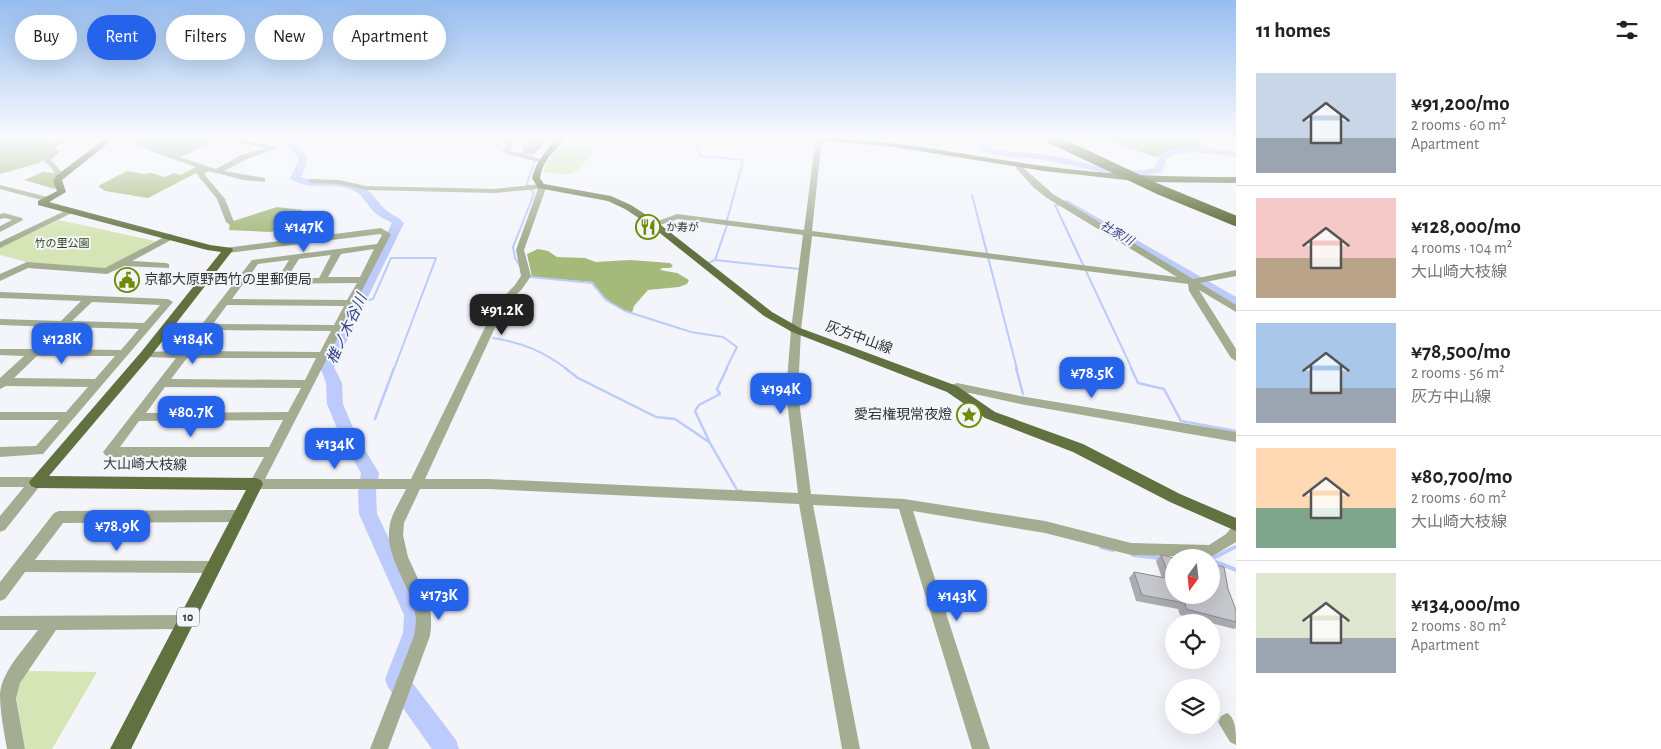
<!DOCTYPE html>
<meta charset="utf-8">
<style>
body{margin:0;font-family:"Alegreya Sans","Noto Sans JP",sans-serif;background:#f2f2f2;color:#202124;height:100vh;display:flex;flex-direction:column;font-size:19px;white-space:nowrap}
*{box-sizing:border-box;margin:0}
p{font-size:16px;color:#757577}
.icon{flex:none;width:28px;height:28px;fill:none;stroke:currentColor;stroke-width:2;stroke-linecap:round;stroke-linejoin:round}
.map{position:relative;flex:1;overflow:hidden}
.details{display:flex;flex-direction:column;background:#fff;width:425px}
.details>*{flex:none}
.banner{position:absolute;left:15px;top:15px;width:475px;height:45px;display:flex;gap:10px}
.needle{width:32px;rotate:195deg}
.tools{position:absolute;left:1165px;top:549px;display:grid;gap:10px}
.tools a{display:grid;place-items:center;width:55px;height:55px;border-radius:50%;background:#fff;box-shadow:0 5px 20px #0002;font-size:25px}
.price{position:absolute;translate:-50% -42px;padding:0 11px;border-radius:10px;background:#2563eb;color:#fff;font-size:16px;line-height:32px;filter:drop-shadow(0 1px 2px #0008)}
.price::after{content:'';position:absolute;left:50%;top:30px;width:15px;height:11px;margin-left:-8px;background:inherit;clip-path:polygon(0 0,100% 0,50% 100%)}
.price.current{background:#222;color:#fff}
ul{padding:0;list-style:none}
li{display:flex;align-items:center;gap:15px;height:125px;padding:0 20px}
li+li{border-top:1px solid #e0e0e0}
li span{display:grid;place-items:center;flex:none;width:140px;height:100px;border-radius:0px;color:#555}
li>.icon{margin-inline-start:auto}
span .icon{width:60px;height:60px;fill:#fffc;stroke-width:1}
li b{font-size:21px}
h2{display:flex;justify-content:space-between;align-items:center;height:60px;padding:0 20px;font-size:21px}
.chip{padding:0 18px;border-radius:22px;background:#fff;box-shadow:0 5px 20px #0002;font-size:18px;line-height:45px}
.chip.current{background:#2563eb;color:#fff}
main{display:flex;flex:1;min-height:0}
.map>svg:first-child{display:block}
.green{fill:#d5e5b5}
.forest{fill:#a5b97b}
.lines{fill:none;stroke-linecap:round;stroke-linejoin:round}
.stream-far2{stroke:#bccbfb;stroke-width:2}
.stream-far1{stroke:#bccbfb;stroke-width:2.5}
.stream{stroke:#bccbfb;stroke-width:4}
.river{fill:#bccbfb;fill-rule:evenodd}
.minor{fill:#a4ad92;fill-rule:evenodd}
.major{fill:#61713f;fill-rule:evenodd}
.highway-bridge{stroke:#4a5b1f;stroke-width:10}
.wall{fill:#aaacb1}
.shaded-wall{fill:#8b8c90}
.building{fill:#c6c8ce;stroke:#8b8c90}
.labels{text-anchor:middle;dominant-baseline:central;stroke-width:4;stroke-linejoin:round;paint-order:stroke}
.far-poi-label{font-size:11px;fill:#333336;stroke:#f3f5fb;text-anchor:start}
.far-park-label{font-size:11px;fill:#384517;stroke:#f3f5fb}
.far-water-label{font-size:12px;font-style:italic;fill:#324187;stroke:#f3f5fb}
.shield{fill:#f3f5fb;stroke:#6d6d71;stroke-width:1}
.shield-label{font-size:12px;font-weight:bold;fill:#333336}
.poi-label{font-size:14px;fill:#333336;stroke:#f3f5fb;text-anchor:start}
.street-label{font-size:14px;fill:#333336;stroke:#f3f5fb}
.water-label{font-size:15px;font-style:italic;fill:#324187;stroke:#f3f5fb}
</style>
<main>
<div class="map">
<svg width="1236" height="749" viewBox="0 0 1236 749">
<rect width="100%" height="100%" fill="#f3f5fb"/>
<g class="green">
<path d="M562,144L594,150C574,176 576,177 543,172L548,161Z"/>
<path d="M59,220L155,241L107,269L30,263L0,255V247Z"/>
<path d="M24,671L97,672L52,749H25L15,689Z"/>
</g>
<g class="forest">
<path d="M0,137H43L52,143L48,149L52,153L39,163L0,174Z"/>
<path d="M124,137H194L195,139L213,142L180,157Z"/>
<path d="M1071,137H1209L1200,146L1155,157L1112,142H1091Z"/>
<path d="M196,167L204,169L148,198L105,191L98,186L127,171L144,174L151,173L165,177L174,173L180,175Z"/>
<path d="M43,172L61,174L58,186L55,189L24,180Z"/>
<path d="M277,207L303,210L292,216L299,227L270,232L229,230L230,222Z"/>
<path d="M538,249L548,251L557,257L585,258L596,262L630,260L670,263L673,266L670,268H662L660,270L677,273L689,280L687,284L679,287L648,290L634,306L632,313C616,308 600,296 593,282L532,277L527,254Z"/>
</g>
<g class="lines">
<g class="stream-far2">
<path d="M511,137L514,144L511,148"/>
<path d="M689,137C692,144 697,147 701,156L742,160"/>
<path d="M511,152L530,155L538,161L535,160L527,184L534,194L513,247L515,258L520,266"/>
<path d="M972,195L1017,369"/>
<path d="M1061,205H1055L1132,369"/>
<path d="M727,220L743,162"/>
<path d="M715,260L727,225"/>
<path d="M708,263L715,260L800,269"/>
<path d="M529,275L531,277L592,283L606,300L625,311L691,332L723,337L737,347L726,369"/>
<path d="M358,303L373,299L391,258H436L394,369"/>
<path d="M493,338C524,343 542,351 567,369"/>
</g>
<g class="stream-far1">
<path d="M565,368L578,378L656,417L675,419L709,442"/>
<path d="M727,368L717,389L720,394L699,405L695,411L710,443L737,490L742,491"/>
<path d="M1016,368L1023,394"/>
<path d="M1131,368L1138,383L1164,389L1181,421L1236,431"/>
<path d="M375,419L394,368"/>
</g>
<g class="stream">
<path d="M1101,547L1113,550"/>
<path d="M1133,555L1160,558"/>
<path d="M1211,559L1235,547"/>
<path d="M1211,560L1236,570"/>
</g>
<g class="river">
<path d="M292,137H302L296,143C309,159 310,158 301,177C322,184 346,176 366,189C374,194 378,203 385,209C391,215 398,216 404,223L334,367L342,383L343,404L357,437L379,473L376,492L377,514L426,615L425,633L408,677L456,740L459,749H432L388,687L385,679L403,633L404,615L359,514L358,492L361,473L341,438L327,404L326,383L320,367L392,223C388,220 383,219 379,216C364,205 365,191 343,187C327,185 302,189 290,178L298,162V157L286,143Z"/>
<path d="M971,137H980C982,142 985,145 990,147C1007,154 1027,151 1044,154C1080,160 1118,177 1155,168L1160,154C1185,143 1210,148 1236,152V158C1214,154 1189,148 1167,158L1162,172C1122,183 1085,166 1044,160C1024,156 1002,160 983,151C977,148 973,143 971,137Z"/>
<path d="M1067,200L1236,297V306L1063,205L1062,203L1063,201Z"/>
</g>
<g class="minor">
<path d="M60,137H68L55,147L59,152L51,160L61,171L67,172V176L55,175L52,168L43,160L51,152L48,147L49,146Z"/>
<path d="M120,137H129L176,156L216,169L241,155L266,148L215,137H229L278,148L247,159L224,171L265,178V182L244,180L208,171L204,174L225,199L234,222L230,225L226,222L217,199L196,173L201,169L154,152Z"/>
<path d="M505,137H511L510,139L513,143L510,151L547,161L543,163L504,153L502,152L507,143L504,139Z"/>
<path d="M816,137L822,138L812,231L1177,277L1047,198L1034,188L1016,168V164H1019L1053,194L1193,279L1236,270V276L1200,283L1236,305V312L1199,290L1236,349V361L1231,358L1189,291L1188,284L812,236L801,330L798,393L811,494L904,499L1045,521L1131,543L1209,545L1226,534L1231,528L1236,526V542L1211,557L1131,555L1045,533L913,511L990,749H972L899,509L813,505L860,749H842L799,504L489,489H420L404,523L403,535L408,557L428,601L431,615V627L430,636L388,749H370L414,636C415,628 417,621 415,613C410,583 383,556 390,524C392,513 401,500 406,489H256L251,488L249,484L264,457H109L105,455L103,452L176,358L146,357L142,356L141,354L142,352L181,351L252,260L377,244L382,235L380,234L228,253L224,250L225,248L381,228L391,234L265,479H411L496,305L515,285L521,276L516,250L538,189L495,193L366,190L339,184L311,183L307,181L311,179L339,180L366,186L495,189L541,184L546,188L524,250L531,276L522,289L505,306L425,479H489L798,493L786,393L791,330L803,235L678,219L654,227L650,224L677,214L804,230ZM374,249L360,277H328L341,254ZM331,255L319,278H287L299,259ZM289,260L278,278H248L258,264ZM357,283L347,300L232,299L243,284ZM227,305L344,306L334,325L213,324ZM208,330L331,331L320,352L193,351ZM187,358H316L305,380L171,379ZM165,387L301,388L288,412L146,413ZM283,420L269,447H120L139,421Z"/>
<path d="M0,185L52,198L53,200L49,202L0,189Z"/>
<path d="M69,209L76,211L0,248V242Z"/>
<path d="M4,213L22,218L23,220L0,232V226L12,220L5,218L0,219V214Z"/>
<path d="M170,234L173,235V239L132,261L166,263L169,264V268L124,266L107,274L28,268L0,281V274L27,262L105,268Z"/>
<path d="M0,292L168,299L173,302L43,454L0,457V447L36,446L59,420H0V412H66L88,387L6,386L0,389V378L24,356L0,355V349H31L54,327L0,325V319L61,321L81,301L0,298ZM92,302L160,305L144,323L72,321ZM66,327L139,329L121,350L44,349ZM37,356H115L95,379L14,378Z"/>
<path d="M957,383L1020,396L1236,432V442L1020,404L970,393L948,392L946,389L948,386Z"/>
<path d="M0,477H36L41,478L43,482L5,530L0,532V516L24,487H0Z"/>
<path d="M240,510L245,512L247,516L245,520L240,522L63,523L35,560L213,561L218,562L220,567L218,572L213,573L25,572L5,599L0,601V582L54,513L59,511Z"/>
<path d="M185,615L191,617L193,622L191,627L185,629L56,630L20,683L16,698L25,749H7C4,731 0,712 0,694C2,671 24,649 38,630H0V616Z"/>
<path d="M1227,713C1236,718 1236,733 1236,745L1230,742L1218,722L1221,716Z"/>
</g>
<g class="major">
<path d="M107,137H116L62,180L66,192L49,202L210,245L232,248L233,250L150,357L49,476L256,478L261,480L263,484L131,749H110L246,490L36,488L31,486L29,482L142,351L221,252L207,250L38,205V201L57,191L53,181L56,176Z"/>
<path d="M558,137H566L548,158L542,169L540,178L544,184L611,196L631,205L657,222L772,312L800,328L957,386L995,412L1083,444L1180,494L1236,518V531L1170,502L1073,452L985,418L947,392L792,332L764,316L651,226L625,209L608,201L538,188L532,178C536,161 547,150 558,137Z"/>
<path d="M803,137C884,137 963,155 1043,166C1108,175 1171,177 1236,177V183L1144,182L1081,175L1044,171L894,147L807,139Z"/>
</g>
<path class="highway-bridge" d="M1048,137L1158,189L1236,221"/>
</g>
<g class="wall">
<path d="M542,141V146L534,154L523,153V148Z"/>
<path d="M1161,555L1228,589L1236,610V628L1234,629L1180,615L1178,609L1136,601L1129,578L1134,572L1162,578L1156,561Z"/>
</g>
<path class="shaded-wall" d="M542,141V146L534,154V149Z"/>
<g class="building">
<path d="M530,140L542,141L534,149L523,148Z"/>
<path d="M1161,555L1175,558H1174V595H1211V564L1224,567L1228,589L1236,610V622L1186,609L1185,603L1142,595L1134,572L1171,579Z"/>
</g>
<linearGradient id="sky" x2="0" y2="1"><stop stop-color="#96bdf0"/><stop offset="0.57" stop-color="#fafafd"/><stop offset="1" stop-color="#fafafd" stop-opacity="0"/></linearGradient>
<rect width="1236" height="242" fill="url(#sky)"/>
<defs>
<symbol id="restaurant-ring" viewBox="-11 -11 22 22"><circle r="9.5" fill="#f3f5fb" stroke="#6e8b06" stroke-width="1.5"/><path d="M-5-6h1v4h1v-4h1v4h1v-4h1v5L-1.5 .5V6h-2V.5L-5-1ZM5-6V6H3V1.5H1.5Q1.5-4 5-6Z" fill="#6e8b06"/></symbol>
<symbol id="civic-ring" viewBox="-11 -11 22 22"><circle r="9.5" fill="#f3f5fb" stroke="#6e8b06" stroke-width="1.5"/><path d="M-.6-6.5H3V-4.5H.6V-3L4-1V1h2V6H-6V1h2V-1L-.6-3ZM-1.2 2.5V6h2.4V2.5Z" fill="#6e8b06"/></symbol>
<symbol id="sight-ring" viewBox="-11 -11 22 22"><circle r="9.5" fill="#f3f5fb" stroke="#6e8b06" stroke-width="1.5"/><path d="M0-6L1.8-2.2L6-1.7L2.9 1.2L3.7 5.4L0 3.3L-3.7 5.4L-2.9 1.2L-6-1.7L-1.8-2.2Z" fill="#6e8b06"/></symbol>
</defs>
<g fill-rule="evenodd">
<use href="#restaurant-ring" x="634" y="213" width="28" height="28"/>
<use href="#civic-ring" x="113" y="266" width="28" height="28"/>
<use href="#sight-ring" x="955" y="401" width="28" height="28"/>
</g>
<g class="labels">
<g class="far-poi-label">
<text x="666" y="227">か寿が</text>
</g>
<g class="far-park-label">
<text x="62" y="243">竹の里公園</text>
</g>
<g class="far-water-label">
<text transform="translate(1117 233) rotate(30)">社家川</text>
</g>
<rect class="shield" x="177" y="607.5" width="22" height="19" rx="4"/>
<g class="shield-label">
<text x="188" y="617">10</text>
</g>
<g class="poi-label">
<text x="144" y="280">京都大原野西竹の里郵便局</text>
<text x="952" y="415" text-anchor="end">愛宕権現常夜燈</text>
</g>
<g class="street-label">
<text transform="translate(859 338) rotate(20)">灰方中山線</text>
<text transform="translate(145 465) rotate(1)">大山崎大枝線</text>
</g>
<g class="water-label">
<text transform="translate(347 329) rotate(-65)">椎ノ木谷川</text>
</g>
</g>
</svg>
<div class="tools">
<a><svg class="needle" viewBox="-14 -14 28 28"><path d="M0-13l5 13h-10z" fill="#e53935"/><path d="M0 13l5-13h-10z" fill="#757577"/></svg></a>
<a><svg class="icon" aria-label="locate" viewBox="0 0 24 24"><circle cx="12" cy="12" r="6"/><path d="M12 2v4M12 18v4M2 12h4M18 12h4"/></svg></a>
<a><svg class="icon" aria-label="layers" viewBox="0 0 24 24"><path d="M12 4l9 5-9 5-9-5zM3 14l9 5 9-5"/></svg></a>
</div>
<b class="price" style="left:304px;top:253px">¥147K</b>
<b class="price current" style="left:502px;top:336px">¥91.2K</b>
<b class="price" style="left:62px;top:365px">¥128K</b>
<b class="price" style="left:193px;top:365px">¥184K</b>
<b class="price" style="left:1092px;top:399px">¥78.5K</b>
<b class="price" style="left:781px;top:415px">¥194K</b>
<b class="price" style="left:191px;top:438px">¥80.7K</b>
<b class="price" style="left:335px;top:470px">¥134K</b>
<b class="price" style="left:117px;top:552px">¥78.9K</b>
<b class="price" style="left:439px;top:621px">¥173K</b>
<b class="price" style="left:957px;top:622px">¥143K</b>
<div class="banner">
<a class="chip">Buy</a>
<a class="chip current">Rent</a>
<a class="chip">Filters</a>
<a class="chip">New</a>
<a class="chip">Apartment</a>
</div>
</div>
<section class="details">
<h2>11 homes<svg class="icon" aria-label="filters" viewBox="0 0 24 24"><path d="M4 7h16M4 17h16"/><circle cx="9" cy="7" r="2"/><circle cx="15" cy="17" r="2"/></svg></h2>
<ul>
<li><span style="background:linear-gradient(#c9d6e8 65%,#9aa5b1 0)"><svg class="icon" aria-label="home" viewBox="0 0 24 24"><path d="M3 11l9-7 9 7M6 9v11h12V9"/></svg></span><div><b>¥91,200/mo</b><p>2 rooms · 60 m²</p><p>Apartment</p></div></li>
<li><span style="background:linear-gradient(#f6c9c9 60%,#b9a48a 0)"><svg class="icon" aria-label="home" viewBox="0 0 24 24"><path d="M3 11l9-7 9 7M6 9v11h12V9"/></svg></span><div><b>¥128,000/mo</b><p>4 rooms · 104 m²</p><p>大山崎大枝線</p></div></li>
<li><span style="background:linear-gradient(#a9c7e8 65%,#9aa5b1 0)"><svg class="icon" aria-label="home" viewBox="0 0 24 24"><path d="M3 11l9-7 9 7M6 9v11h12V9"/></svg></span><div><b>¥78,500/mo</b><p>2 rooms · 56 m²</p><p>灰方中山線</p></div></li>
<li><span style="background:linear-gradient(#ffd9b3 60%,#7fa58c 0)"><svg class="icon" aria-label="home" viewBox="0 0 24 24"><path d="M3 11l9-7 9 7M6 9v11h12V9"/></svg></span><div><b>¥80,700/mo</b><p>2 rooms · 60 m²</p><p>大山崎大枝線</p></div></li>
<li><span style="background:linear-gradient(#dfe7d0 65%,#9aa5b1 0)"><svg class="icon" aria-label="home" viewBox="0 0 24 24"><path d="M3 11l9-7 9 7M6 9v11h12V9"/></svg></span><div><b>¥134,000/mo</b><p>2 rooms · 80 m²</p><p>Apartment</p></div></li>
</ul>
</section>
</main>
